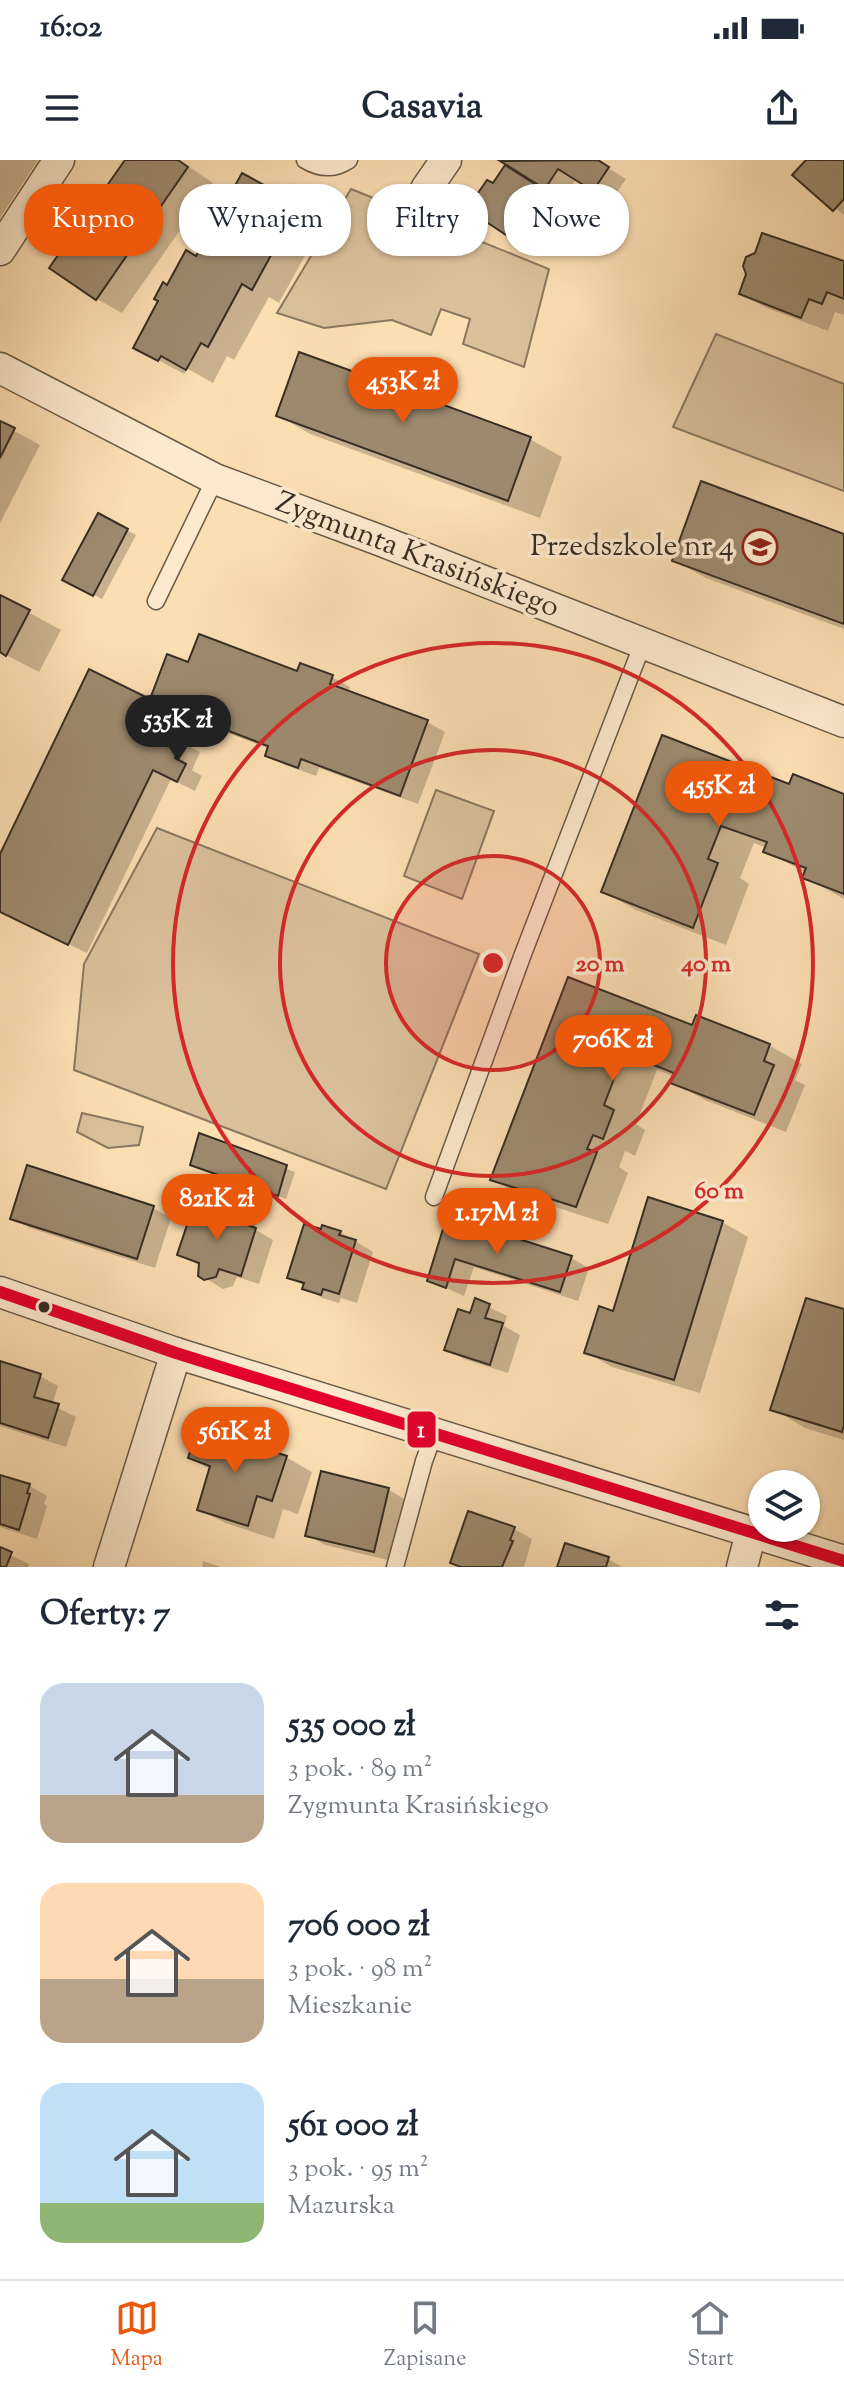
<!DOCTYPE html>
<html lang="pl">
<meta charset="utf-8">
<style>
body{margin:0;font-family:"Sorts Mill Goudy",serif;background:#f6f6f7;color:#1f2937;height:100vh;display:flex;flex-direction:column;font-size:30px;white-space:nowrap}
*{box-sizing:border-box;margin:0}
p{font-size:26px;color:#747a83}
.icon{flex:none;width:44px;height:44px;fill:none;stroke:currentColor;stroke-width:2;stroke-linecap:round;stroke-linejoin:round}
.map{position:relative;height:1407px;overflow:hidden}
.details{display:flex;flex-direction:column;background:#fff;flex:1}
.details>*{flex:none}
.guide{position:absolute;left:24px;top:24px;width:796px;height:72px;display:flex;gap:16px}
.buttons{position:absolute;left:748px;top:1310px;display:grid;gap:16px}
.buttons a{display:grid;place-items:center;width:72px;height:72px;border-radius:50%;background:#fff;box-shadow:0 2px 6px #0004;font-size:40px}
.price{position:absolute;translate:-50% -68px;padding:0 18px;border-radius:28px;background:#ea580c;color:#fff;font-size:26px;line-height:52px;filter:drop-shadow(0 2px 4px #0008)}
.price::after{content:'';position:absolute;left:50%;top:48px;width:24px;height:18px;margin-left:-12px;background:inherit;clip-path:polygon(0 0,100% 0,50% 100%)}
.price.active{background:#222;color:#fff}
ul{padding:0;list-style:none}
li{display:flex;align-items:center;gap:24px;height:200px;padding:0 40px}
li span{display:grid;place-items:center;flex:none;width:224px;height:160px;border-radius:24px;color:#555}
li>.icon{margin-inline-start:auto}
span .icon{width:96px;height:96px;fill:#fffc;stroke-width:1}
li b{font-size:34px}
h2{display:flex;justify-content:space-between;align-items:center;height:96px;padding:0 40px;font-size:34px}
.chip{padding:0 28px;border-radius:32px;background:#fff;box-shadow:0 2px 6px #0004;font-size:28px;line-height:72px}
.chip.active{background:#ea580c;color:#fff}
.status{display:flex;justify-content:space-between;align-items:center;height:56px;padding:0 40px;background:#fff;direction:ltr}
.status svg{height:22px;fill:currentColor}
header{display:flex;justify-content:space-between;align-items:center;height:104px;padding:0 40px;background:#fff;font-size:36px;font-weight:800}
.tabs{display:flex;justify-content:space-around;align-items:center;height:112px;border-top:2px solid #e0e1e3;background:#fff;font-size:22px;color:#747a83}
.tabs a{display:grid;justify-items:center;gap:4px}
.tabs .active{color:#ea580c}
.map>svg:first-child{display:block}
.green{fill:#dac09b;stroke:#887760;stroke-width:2}
.shadow{fill:#0003}
.building{fill:#9d8a6e;stroke:#362e24;stroke-width:2}
.lines{fill:none;stroke-linecap:round;stroke-linejoin:round}
.service-casing{stroke:#685a48;stroke-width:19}
.minor-casing{stroke:#685a48;stroke-width:33}
.service{stroke:#fdeace;stroke-width:16}
.minor{stroke:#fdeace;stroke-width:30}
.bus-1-casing{stroke:#fdeace;stroke-width:18}
.bus-1{stroke:#e4002b;stroke-width:12}
.ring{fill:none;stroke:#d62828;stroke-width:4}
.bus-dot{fill:#362e24;stroke:#fdeace;stroke-width:3}
.labels{text-anchor:middle;dominant-baseline:central;stroke-width:7;stroke-linejoin:round;paint-order:stroke}
.poi-label{font-size:30px;fill:#362e24;stroke:#fdeace;text-anchor:end}
.street-label{font-size:30px;fill:#362e24;stroke:#fdeace}
.centre{fill:#d62828;stroke:#fdeace;stroke-width:4}
.ring-label{font-size:24px;text-anchor:middle;font-weight:bold;fill:#d62828;stroke:#fdeace;stroke-width:7;stroke-linejoin:round;paint-order:stroke}
.line-badge{stroke:#fdeace;stroke-width:3}
.badge-label{font-size:22px;text-anchor:middle;font-weight:bold;fill:#fff}
</style>
<div class="status"><b>16:02</b><svg viewBox="0 0 49 12"><path d="M0 12V9h3v3zM5 12V6h3v6zM10 12V3h3v9zM15 12V0h3v12zM26 1h20v11H26zM47 4h2v5h-2z"/></svg></div>
<header><svg class="icon" aria-label="menu" viewBox="0 0 24 24"><path d="M4 6h16M4 12h16M4 18h16"/></svg>Casavia<svg class="icon" aria-label="share" viewBox="0 0 24 24"><path d="M12 15V3M7 8l5-5 5 5M5 13v7h14v-7"/></svg></header>
<div class="map">
<svg width="844" height="1407" viewBox="0 0 844 1407">
<rect width="100%" height="100%" fill="#fcdeb3"/>
<filter id="stains"><feTurbulence type="fractalNoise" baseFrequency=".0025" numOctaves="4"/><feColorMatrix values="0 0 0 0 .2 0 0 0 0 .09 0 0 0 0 .02 0 0 0 .5 -.17"/></filter>
<radialGradient id="worn" r=".72"><stop offset=".6" stop-color="#630" stop-opacity="0"/><stop offset="1" stop-color="#630" stop-opacity=".3"/></radialGradient>
<g class="green">
<path d="M351,29L549,109L524,207L463,184L470,159L441,149L431,175L392,160L324,168L277,153Z"/>
<path d="M716,174L844,224V331L673,267Z"/>
<path d="M436,630L494,651L462,739L404,716Z"/>
<path d="M157,668L479,794L386,1029L74,910L84,804Z"/>
<path d="M82,953L143,967L139,985L108,988L77,972Z"/>
</g>
<g class="shadow">
<path d="M0,0H38L0,58Z"/>
<path d="M127,0H179L213,23L122,153L97,139Z"/>
<path d="M503,0H595L626,19L612,39L577,18L561,42L596,65L583,84L548,62L531,88L513,77L494,26L509,4Z"/>
<path d="M808,0H844V55L795,15Z"/>
<path d="M243,15L324,61L279,143L269,137L234,200L227,196L213,223L188,209L184,214L135,187L168,128L197,98Z"/>
<path d="M844,104V155L835,152L828,171L767,148L741,134Z"/>
<path d="M415,221L447,240L444,247L530,279L562,297L540,358L310,274L278,255L386,226Z"/>
<path d="M0,263L40,285L0,363Z"/>
<path d="M99,355L136,375L102,439L65,420Z"/>
<path d="M844,376V469L706,418L674,400Z"/>
<path d="M0,437L61,470L39,512L0,492Z"/>
<path d="M190,505L332,517L350,527L348,532L427,562L445,572L418,644L319,608L316,616L285,605L267,595L270,589L189,558L181,582L200,592L192,610L202,616L195,631L171,619L87,793L0,751V698Z"/>
<path d="M790,627L844,636V739L805,717L806,713L766,691L767,688L754,683L740,718L749,724L726,785L636,750L604,732Z"/>
<path d="M569,820L693,868L697,858L770,886L802,904L795,920L805,925L786,972L705,940L673,922L675,917L657,910L636,964L645,970L635,996L625,991L619,1007L628,1013L608,1064L524,1037L492,1019Z"/>
<path d="M200,976L295,1012L286,1039L192,1004Z"/>
<path d="M153,1048L171,1058L155,1108L30,1068L12,1058Z"/>
<path d="M238,1052L256,1063L254,1069L273,1080L259,1124L237,1117L233,1126L223,1129L205,1118L201,1106L179,1094L220,1059Z"/>
<path d="M449,1058L571,1098L589,1108L578,1141L474,1107L464,1136L429,1120Z"/>
<path d="M722,1062L748,1077L700,1233L612,1207L586,1192L614,1153Z"/>
<path d="M340,1072L373,1092L357,1143L341,1138L339,1143L322,1138L290,1117Z"/>
<path d="M476,1141L507,1156L504,1166L520,1175L508,1213L464,1199L446,1189L471,1156Z"/>
<path d="M844,1153V1280L805,1268L773,1249Z"/>
<path d="M0,1203L40,1216L58,1226L52,1245L76,1257L66,1287L0,1266Z"/>
<path d="M286,1297L312,1312L298,1354L283,1349L274,1379L225,1363L199,1349L211,1310L190,1298Z"/>
<path d="M322,1313L389,1330L406,1340L392,1401L325,1385L308,1375Z"/>
<path d="M0,1317L30,1326L47,1336L44,1344L47,1346L37,1379L0,1367Z"/>
<path d="M514,1369L532,1379L524,1407H460L453,1403Z"/>
<path d="M0,1390L29,1404L28,1407H0Z"/>
<path d="M608,1399L622,1407H560Z"/>
<path d="M203,1401L221,1407H202Z"/>
</g>
<g class="building">
<path d="M125,0H178L188,7L96,140L49,108Z"/>
<path d="M598,0L609,7L593,31L558,9L545,29L500,1Z"/>
<path d="M806,0H844V39L833,51L792,15Z"/>
<path d="M505,5L580,53L565,76L530,52L512,79L467,49L487,20L493,23Z"/>
<path d="M242,13L299,44L252,130L242,124L208,187L201,183L186,210L161,196L158,201L133,188L158,141L154,139L163,122L167,125L186,90L196,96L214,64L210,61L218,45L223,47Z"/>
<path d="M762,73L844,101V139L827,132L822,144L809,139L801,158L739,134L746,114L743,106L746,97L755,93Z"/>
<path d="M299,192L385,223L390,210L416,219L411,233L531,277L508,341L276,256Z"/>
<path d="M0,261L15,268L0,298Z"/>
<path d="M701,321L844,374V464L672,401Z"/>
<path d="M98,353L128,369L93,436L62,420Z"/>
<path d="M0,435L30,450L6,496L0,492Z"/>
<path d="M199,474L297,511L300,503L333,515L330,524L428,560L400,636L301,599L298,608L265,596L268,586L171,549L164,571L183,581L175,598L186,604L177,622L153,610L68,785L0,752V694L89,509L150,539L167,494L188,502Z"/>
<path d="M662,575L789,624L793,614L844,634V734L802,718L806,708L763,692L767,682L721,666L708,699L718,703L693,768L601,732Z"/>
<path d="M568,817L692,865L696,855L770,884L764,901L774,905L754,955L670,923L674,913L624,893L604,945L614,950L603,979L593,975L587,989L597,992L576,1047L490,1020Z"/>
<path d="M199,973L287,1005L278,1036L190,1005Z"/>
<path d="M27,1005L154,1046L137,1099L10,1059Z"/>
<path d="M648,1037L723,1061L674,1220L584,1193L599,1146L613,1151Z"/>
<path d="M222,1045L239,1050L236,1061L256,1068L241,1116L219,1109L216,1117L204,1120L198,1116L199,1103L177,1095L193,1047L218,1056Z"/>
<path d="M447,1056L572,1096L560,1132L455,1099L446,1128L427,1121Z"/>
<path d="M304,1064L321,1069L322,1065L341,1071L339,1075L356,1080L339,1134L323,1129L321,1135L302,1129L304,1123L287,1118Z"/>
<path d="M475,1138L490,1144L485,1158L503,1163L490,1205L444,1190L458,1149L470,1153Z"/>
<path d="M806,1138L844,1149V1265L842,1272L770,1250Z"/>
<path d="M0,1201L41,1214L34,1237L59,1244L48,1278L0,1263Z"/>
<path d="M198,1267L287,1296L272,1341L257,1336L248,1366L197,1350L210,1306L188,1298Z"/>
<path d="M321,1311L389,1328L374,1392L305,1376Z"/>
<path d="M0,1315L30,1324L27,1333L30,1334L19,1370L0,1364Z"/>
<path d="M468,1351L515,1367L510,1380L513,1381L502,1407H461L450,1403Z"/>
<path d="M565,1383L609,1397L606,1407H557Z"/>
<path d="M0,1387L12,1392L6,1407H0Z"/>
</g>
<g class="lines">
<defs>
<g id="service">
<path d="M305,0C320,9 334,10 349,0"/>
<path d="M156,441L215,319"/>
<path d="M434,1037L523,794L643,483"/>
<path d="M395,1407L424,1301L434,1274"/>
</g>
<g id="minor">
<path d="M426,29L446,0"/>
<path d="M0,90L59,0"/>
<path d="M0,208L215,319L379,380L844,562"/>
<path d="M0,1132L176,1193L844,1401"/>
<path d="M109,1407L176,1193"/>
<path d="M742,1407L751,1373"/>
</g>
</defs>
<use href="#service" class="service-casing"/>
<use href="#minor" class="minor-casing"/>
<use href="#service" class="service"/>
<use href="#minor" class="minor"/>
<defs>
<path id="bus-1" d="M0,1132L176,1193L844,1401"/>
</defs>
<use href="#bus-1" class="bus-1-casing"/>
<use href="#bus-1" class="bus-1"/>
</g>
<circle cx="493" cy="803" r="107" fill="#d62828" fill-opacity=".12"/>
<g class="ring">
<circle cx="493" cy="803" r="107"/>
<circle cx="493" cy="803" r="213"/>
<circle cx="493" cy="803" r="320"/>
</g>
<defs>
<symbol id="school-ring" viewBox="-11 -11 22 22"><circle r="9.5" fill="#fdeace" stroke="#8f2418" stroke-width="1.5"/><path d="M0-5L7-2L0 1L-7-2ZM-4 1L0 2.5L4 1V4Q0 6-4 4Z" fill="#8f2418"/></symbol>
</defs>
<g fill-rule="evenodd">
<use href="#school-ring" x="740" y="367" width="40" height="40"/>
</g>
<circle class="bus-dot" cx="44" cy="1147" r="7"/>
<g class="labels">
<g class="poi-label">
<text x="734" y="387">Przedszkole nr 4</text>
</g>
<g class="street-label">
<text transform="translate(417 396) rotate(21)">Zygmunta Krasińskiego</text>
</g>
</g>
<circle cx="493" cy="803" r="12" class="centre"/>
<g class="ring-label">
<text x="600" y="811">20 m</text>
<text x="706" y="811">40 m</text>
<text x="719" y="1038">60 m</text>
</g>
<rect class="line-badge" x="406" y="1250" width="31" height="39" rx="8" fill="#e4002b"/>
<g class="badge-label">
<text x="421" y="1277">1</text>
</g>
<rect width="100%" height="100%" filter="url(#stains)"/>
<rect width="100%" height="100%" fill="url(#worn)"/>
</svg>
<div class="buttons">
<a><svg class="icon" aria-label="layers" viewBox="0 0 24 24"><path d="M12 4l9 5-9 5-9-5zM3 14l9 5 9-5"/></svg></a>
</div>
<b class="price" style="left:403px;top:265px">453K zł</b>
<b class="price active" style="left:178px;top:603px">535K zł</b>
<b class="price" style="left:719px;top:669px">455K zł</b>
<b class="price" style="left:613px;top:923px">706K zł</b>
<b class="price" style="left:217px;top:1082px">821K zł</b>
<b class="price" style="left:497px;top:1096px">1.17M zł</b>
<b class="price" style="left:235px;top:1315px">561K zł</b>
<div class="guide">
<a class="chip active">Kupno</a>
<a class="chip">Wynajem</a>
<a class="chip">Filtry</a>
<a class="chip">Nowe</a>
</div>
</div>
<section class="details">
<h2>Oferty: 7<svg class="icon" aria-label="filters" viewBox="0 0 24 24"><path d="M4 7h16M4 17h16"/><circle cx="9" cy="7" r="2"/><circle cx="15" cy="17" r="2"/></svg></h2>
<ul>
<li><span style="background:linear-gradient(#c9d6e8 70%,#b9a48a 0)"><svg class="icon" aria-label="home" viewBox="0 0 24 24"><path d="M3 11l9-7 9 7M6 9v11h12V9"/></svg></span><div><b>535 000 zł</b><p>3 pok. · 89 m²</p><p>Zygmunta Krasińskiego</p></div></li>
<li><span style="background:linear-gradient(#ffd9b3 60%,#b9a48a 0)"><svg class="icon" aria-label="home" viewBox="0 0 24 24"><path d="M3 11l9-7 9 7M6 9v11h12V9"/></svg></span><div><b>706 000 zł</b><p>3 pok. · 98 m²</p><p>Mieszkanie</p></div></li>
<li><span style="background:linear-gradient(#bfe0f5 75%,#8fb573 0)"><svg class="icon" aria-label="home" viewBox="0 0 24 24"><path d="M3 11l9-7 9 7M6 9v11h12V9"/></svg></span><div><b>561 000 zł</b><p>3 pok. · 95 m²</p><p>Mazurska</p></div></li>
</ul>
</section>
<nav class="tabs">
<a class="active"><svg class="icon" aria-label="map" viewBox="0 0 24 24"><path d="M3 6l6-2 6 2 6-2v14l-6 2-6-2-6 2zM9 4v14M15 6v14"/></svg>Mapa</a>
<a><svg class="icon" aria-label="saved" viewBox="0 0 24 24"><path d="M7 4h10v16l-5-4-5 4z"/></svg>Zapisane</a>
<a><svg class="icon" aria-label="home" viewBox="0 0 24 24"><path d="M3 11l9-7 9 7M6 9v11h12V9"/></svg>Start</a>
</nav>
